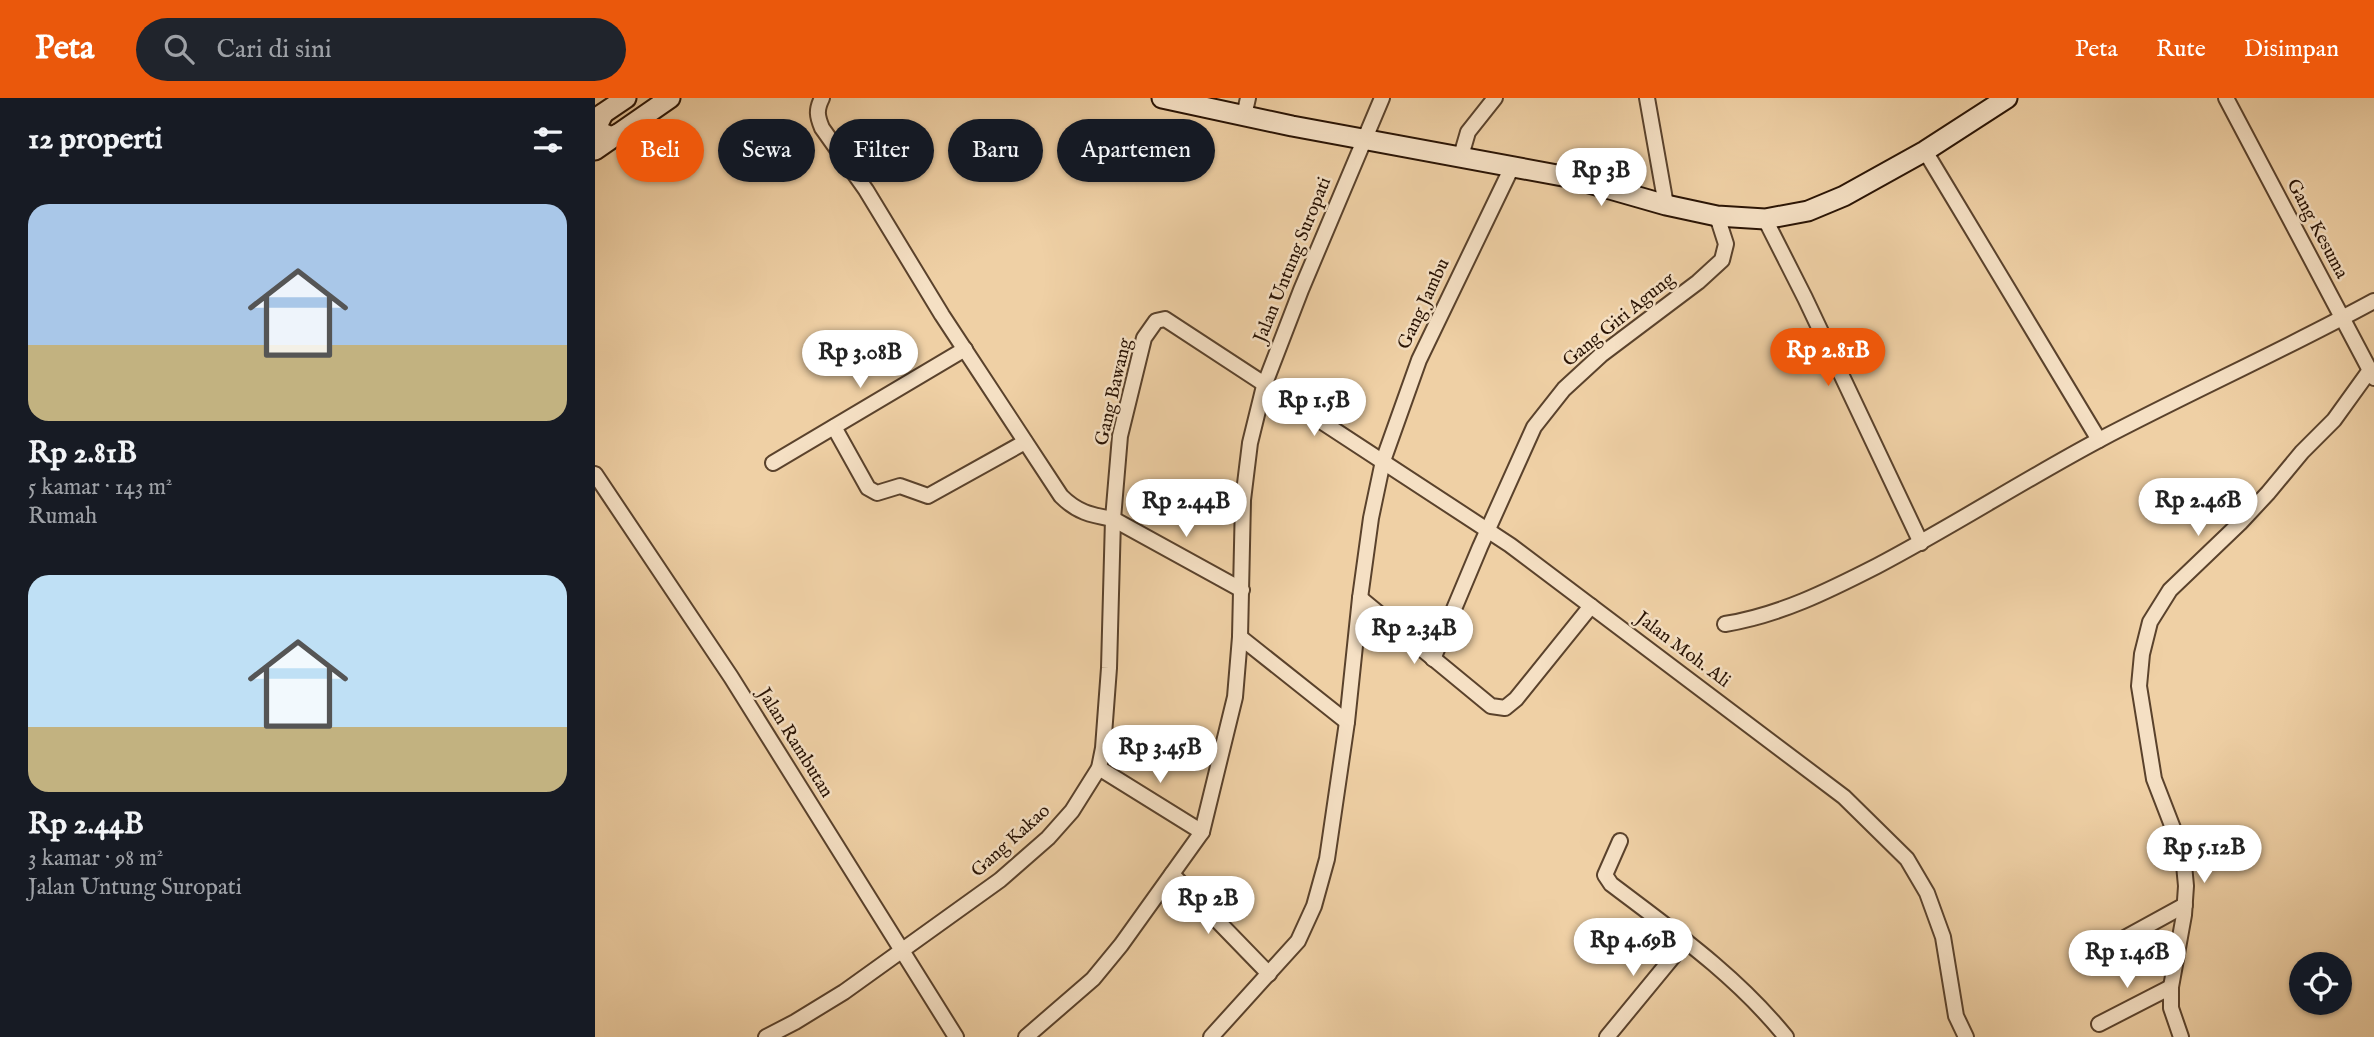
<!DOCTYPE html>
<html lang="id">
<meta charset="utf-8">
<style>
body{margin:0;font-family:"IM FELL English",serif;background:#20242c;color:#f1f3f6;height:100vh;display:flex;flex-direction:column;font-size:26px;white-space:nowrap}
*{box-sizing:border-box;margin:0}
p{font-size:23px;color:#9ea1a6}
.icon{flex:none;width:38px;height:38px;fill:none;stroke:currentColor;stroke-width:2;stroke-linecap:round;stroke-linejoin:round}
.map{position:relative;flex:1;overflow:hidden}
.side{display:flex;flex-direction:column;background:#171b24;width:595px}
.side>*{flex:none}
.hud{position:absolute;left:21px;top:21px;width:665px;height:63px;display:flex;gap:14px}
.fabs{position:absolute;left:1694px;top:854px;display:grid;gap:14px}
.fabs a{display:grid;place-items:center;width:63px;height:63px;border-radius:50%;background:#171b24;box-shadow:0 2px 5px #0004;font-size:35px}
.price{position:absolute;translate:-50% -60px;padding:0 16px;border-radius:24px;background:#fff;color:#222;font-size:23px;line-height:46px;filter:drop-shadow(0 2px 4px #0008)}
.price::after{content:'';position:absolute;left:50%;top:42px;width:21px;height:16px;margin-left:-10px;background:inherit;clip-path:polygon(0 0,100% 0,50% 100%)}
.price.on{background:#ea580c;color:#fff}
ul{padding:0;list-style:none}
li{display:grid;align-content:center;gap:14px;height:371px;padding:0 28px}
li span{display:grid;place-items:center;height:217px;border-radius:21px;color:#555}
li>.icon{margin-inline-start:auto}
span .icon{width:126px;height:126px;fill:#fffc;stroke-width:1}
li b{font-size:30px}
h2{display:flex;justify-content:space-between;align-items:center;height:84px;padding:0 28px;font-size:30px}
.tag{padding:0 24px;border-radius:32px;background:#171b24;box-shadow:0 2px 5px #0004;font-size:24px;line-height:63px}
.tag.on{background:#ea580c;color:#fff}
header{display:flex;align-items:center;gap:42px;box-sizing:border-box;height:98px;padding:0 35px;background:#ea580c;color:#fff}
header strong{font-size:33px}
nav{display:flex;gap:38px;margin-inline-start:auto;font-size:24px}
.search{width:490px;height:63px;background:#20242c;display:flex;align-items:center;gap:18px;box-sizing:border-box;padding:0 24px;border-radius:38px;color:#9ea1a6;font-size:26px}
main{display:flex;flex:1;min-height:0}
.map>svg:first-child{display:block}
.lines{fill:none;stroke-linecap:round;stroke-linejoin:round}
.street-casing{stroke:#5a422c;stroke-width:18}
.secondary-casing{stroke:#291304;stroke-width:23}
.street{stroke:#f5e0c4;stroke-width:14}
.secondary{stroke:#f5e0c4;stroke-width:19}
.labels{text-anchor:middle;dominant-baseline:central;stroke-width:5;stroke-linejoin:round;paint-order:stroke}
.street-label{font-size:19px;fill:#291304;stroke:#f5e0c4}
</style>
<header>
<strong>Peta</strong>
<div class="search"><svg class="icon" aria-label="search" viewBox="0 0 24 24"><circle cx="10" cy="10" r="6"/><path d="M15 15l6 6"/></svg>Cari di sini</div>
<nav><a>Peta</a><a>Rute</a><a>Disimpan</a></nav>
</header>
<main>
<section class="side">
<h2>12 properti<svg class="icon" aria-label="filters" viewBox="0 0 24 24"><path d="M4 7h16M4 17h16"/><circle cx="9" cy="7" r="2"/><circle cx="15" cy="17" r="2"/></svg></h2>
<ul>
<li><span style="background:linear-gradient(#a9c7e8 65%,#c2b280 0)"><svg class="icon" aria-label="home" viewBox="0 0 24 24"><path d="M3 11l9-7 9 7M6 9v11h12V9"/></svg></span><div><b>Rp 2.81B</b><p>5 kamar · 143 m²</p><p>Rumah</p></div></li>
<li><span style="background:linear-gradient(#bfe0f5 70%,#c2b280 0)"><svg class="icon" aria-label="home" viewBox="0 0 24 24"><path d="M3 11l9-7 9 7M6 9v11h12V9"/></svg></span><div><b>Rp 2.44B</b><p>3 kamar · 98 m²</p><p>Jalan Untung Suropati</p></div></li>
</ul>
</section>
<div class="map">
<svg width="1779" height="939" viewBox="0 0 1779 939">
<rect width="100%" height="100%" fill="#efd0a5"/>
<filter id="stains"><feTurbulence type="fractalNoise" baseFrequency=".00286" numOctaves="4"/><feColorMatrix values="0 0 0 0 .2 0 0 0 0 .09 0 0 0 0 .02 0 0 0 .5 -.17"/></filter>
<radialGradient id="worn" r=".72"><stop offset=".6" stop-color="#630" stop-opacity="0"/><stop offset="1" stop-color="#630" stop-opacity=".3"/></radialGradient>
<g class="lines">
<defs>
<g id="street">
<path d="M227,0C221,12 222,18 227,30L271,92L347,217L466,398C482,414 495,417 518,421L647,492"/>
<path d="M1052,0L1071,107"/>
<path d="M1631,0L1779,280"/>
<path d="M649,18L653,0"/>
<path d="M1330,53L1504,342"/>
<path d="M866,58L873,34L900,0"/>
<path d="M1170,121L1210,200L1326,445"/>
<path d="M239,329L273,390L282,395L305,388L333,398L430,344"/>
<path d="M178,365L370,251"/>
<path d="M0,376L136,579L361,939"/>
<path d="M765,500L896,608L910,610L921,601L996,508"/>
<path d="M1130,526C1185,517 1233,493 1282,468C1358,428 1429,382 1504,342C1595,294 1689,252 1779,203"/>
<path d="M645,539L752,624"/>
<path d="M838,561L885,449L939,329L969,291L1006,257L1103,184L1127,162L1131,146L1122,118"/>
<path d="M504,670L607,734"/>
<path d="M1025,743L1010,777L1016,786C1078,833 1142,878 1191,939"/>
<path d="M577,776L674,876"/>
<path d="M1497,858L1590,807"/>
<path d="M1504,926L1576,889"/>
<path d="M171,939L200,924L249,894L405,782L453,740L477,713L504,670L508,650L514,570L518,421L525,338L549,240L561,223L570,221L915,447L1249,699L1312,761L1332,795L1348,839L1361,918L1371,939"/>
<path d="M431,939L498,881L526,847L607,734L640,599L645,539L648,402L655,345L669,288L706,192L787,0"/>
<path d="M616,939L703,843L719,808L732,761L752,624L765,500L776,420L788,363L824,262L917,69"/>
<path d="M1012,939L1091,843"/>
<path d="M1586,939L1576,910V889L1589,817L1591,788L1588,756L1559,681L1544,588L1547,556L1555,524L1575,492L1645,425L1673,395L1707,354L1739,322L1775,272"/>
</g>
<g id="secondary">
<path d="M567,0L697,28L973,79L1071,107L1122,118L1170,121L1213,113L1249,98L1330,53L1412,0"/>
<path d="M8,16L3,26L5,34L16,39L23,36"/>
<path d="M0,21L31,0"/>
<path d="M0,52L75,0"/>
</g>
</defs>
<use href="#street" class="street-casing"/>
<use href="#secondary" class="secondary-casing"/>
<use href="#street" class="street"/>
<use href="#secondary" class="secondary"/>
</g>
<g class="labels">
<g class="street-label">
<text transform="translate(1722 131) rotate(62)">Gang Kesuma</text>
<text transform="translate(698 162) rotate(-68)">Jalan Untung Suropati</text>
<text transform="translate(829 206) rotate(-65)">Gang Jambu</text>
<text transform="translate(1024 222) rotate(-39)">Gang Giri Agung</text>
<text transform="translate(519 294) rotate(-77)">Gang Bawang</text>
<text transform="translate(1088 552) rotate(37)">Jalan Moh. Ali</text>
<text transform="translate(200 645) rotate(58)">Jalan Rambutan</text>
<text transform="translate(416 743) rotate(-42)">Gang Kakao</text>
</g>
</g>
<rect width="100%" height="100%" filter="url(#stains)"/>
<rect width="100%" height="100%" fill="url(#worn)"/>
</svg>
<div class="fabs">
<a><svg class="icon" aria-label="locate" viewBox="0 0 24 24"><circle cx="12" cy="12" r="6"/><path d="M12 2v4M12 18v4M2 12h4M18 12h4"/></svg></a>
</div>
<b class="price" style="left:1006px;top:110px">Rp 3B</b>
<b class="price on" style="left:1233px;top:290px">Rp 2.81B</b>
<b class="price" style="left:265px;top:292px">Rp 3.08B</b>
<b class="price" style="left:719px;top:340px">Rp 1.5B</b>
<b class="price" style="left:1603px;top:440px">Rp 2.46B</b>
<b class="price" style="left:591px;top:441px">Rp 2.44B</b>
<b class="price" style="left:819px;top:568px">Rp 2.34B</b>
<b class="price" style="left:565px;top:687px">Rp 3.45B</b>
<b class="price" style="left:1609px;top:787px">Rp 5.12B</b>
<b class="price" style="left:613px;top:838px">Rp 2B</b>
<b class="price" style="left:1038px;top:880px">Rp 4.69B</b>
<b class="price" style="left:1532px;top:892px">Rp 1.46B</b>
<div class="hud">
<a class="tag on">Beli</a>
<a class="tag">Sewa</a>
<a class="tag">Filter</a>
<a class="tag">Baru</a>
<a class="tag">Apartemen</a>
</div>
</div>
</main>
